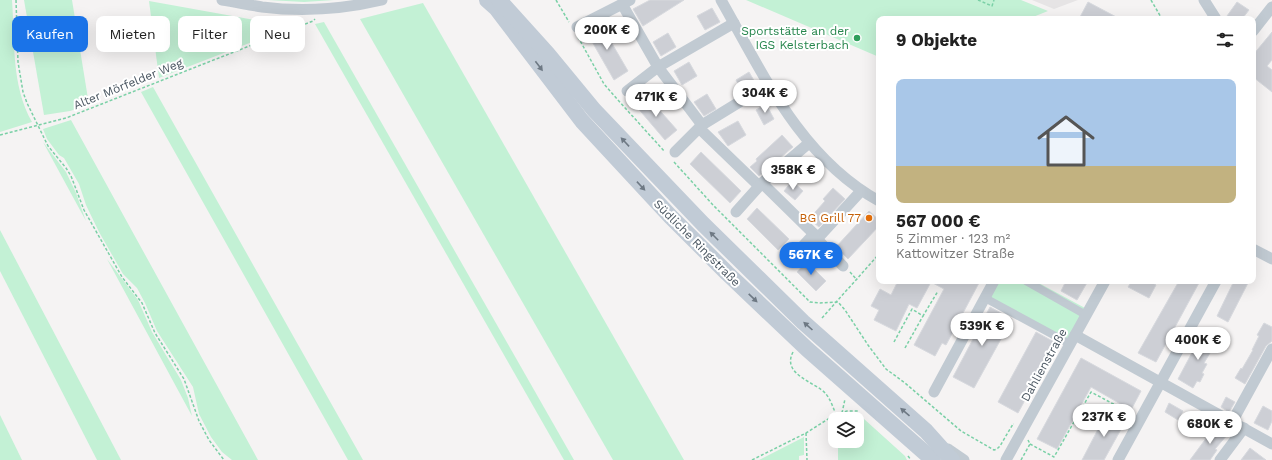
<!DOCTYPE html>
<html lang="de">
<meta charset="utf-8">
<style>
body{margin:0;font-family:"Work Sans",sans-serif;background:#f6f6f6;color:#222;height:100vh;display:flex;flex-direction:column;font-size:15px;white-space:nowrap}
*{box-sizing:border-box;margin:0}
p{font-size:13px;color:#767676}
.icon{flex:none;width:22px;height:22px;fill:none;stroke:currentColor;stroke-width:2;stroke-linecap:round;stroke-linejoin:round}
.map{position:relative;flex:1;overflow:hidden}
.details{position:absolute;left:876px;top:16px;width:380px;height:268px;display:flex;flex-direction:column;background:#fff;border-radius:8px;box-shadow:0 4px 16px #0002}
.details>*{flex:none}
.guide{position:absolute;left:12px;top:16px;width:380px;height:36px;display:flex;gap:8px}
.controls{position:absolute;left:828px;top:412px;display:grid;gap:8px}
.controls a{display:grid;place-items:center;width:36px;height:36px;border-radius:8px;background:#fff;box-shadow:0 4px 16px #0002;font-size:20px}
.price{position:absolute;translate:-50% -34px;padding:0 9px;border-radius:14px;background:#fff;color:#222;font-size:13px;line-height:26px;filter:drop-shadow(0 1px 2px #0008)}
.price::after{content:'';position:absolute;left:50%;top:24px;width:12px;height:9px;margin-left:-6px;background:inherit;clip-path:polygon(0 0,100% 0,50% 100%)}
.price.current{background:#1a73e8;color:#fff}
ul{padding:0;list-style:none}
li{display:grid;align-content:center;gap:8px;height:212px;padding:0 20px}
li span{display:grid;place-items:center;height:124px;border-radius:8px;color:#555}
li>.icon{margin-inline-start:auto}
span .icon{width:72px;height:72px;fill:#fffc;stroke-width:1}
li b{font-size:17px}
h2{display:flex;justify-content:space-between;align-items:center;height:48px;padding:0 20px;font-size:17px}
.chip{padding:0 14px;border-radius:8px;background:#fff;box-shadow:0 4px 16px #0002;font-size:14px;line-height:36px}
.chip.current{background:#1a73e8;color:#fff}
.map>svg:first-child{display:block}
.education{fill:#e6e4e5}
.green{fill:#c3f1d5}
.building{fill:#cdcfd5;stroke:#d7d9de}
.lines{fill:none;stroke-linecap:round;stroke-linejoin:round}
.path{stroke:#7ad0a6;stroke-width:1.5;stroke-dasharray:3 2;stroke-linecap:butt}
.pedestrian{stroke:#c1cad2;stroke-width:8}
.minor{stroke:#c1cad2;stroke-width:11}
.secondary{stroke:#c1cbd6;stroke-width:16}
.oneway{fill:#6e7984}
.leisure-dot{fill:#2e9e5b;stroke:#fff;stroke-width:1.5}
.food-dot{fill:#e8710a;stroke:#fff;stroke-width:1.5}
.labels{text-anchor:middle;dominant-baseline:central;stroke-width:4;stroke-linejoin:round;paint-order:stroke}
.leisure-label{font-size:12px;fill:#27864d;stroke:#fff;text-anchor:end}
.street-label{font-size:12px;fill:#4a5661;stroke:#fff}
.food-label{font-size:12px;fill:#c56008;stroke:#fff;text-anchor:end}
</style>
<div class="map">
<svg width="1272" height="460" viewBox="0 0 1272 460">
<rect width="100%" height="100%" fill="#f5f3f3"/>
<path class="education" d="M1032,0H1078L1054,9Z"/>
<g class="green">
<path d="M0,0H12C15,41 11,85 32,122L0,132Z"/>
<path d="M24,0H72L89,105L70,111L44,115Z"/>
<path d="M268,0H334L304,2Z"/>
<path d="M746,0H1021L1048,11L1028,19H879V57Z"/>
<path d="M149,1L288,26V28L159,78Z"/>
<path d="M423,3L684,460H613L360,19Z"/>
<path d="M324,22L574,460H564L315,24Z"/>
<path d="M153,87L363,460H348L141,92Z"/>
<path d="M71,120L258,460H232L222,452L211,437L199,414L193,387L157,331L145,303L137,288L123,274L99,232L86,205L79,184L64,158L59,155L47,139L43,129Z"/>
<path d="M43,142L66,172L76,193L86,221Z"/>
<path d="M0,230L121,460H97L0,271Z"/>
<path d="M107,259L138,300L152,332L181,380L188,398L192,416Z"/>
<path d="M998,281H1035L1085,308L1065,344L987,301Z"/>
<path d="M0,415L22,460H0Z"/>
<path d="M852,415L864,419L905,456L907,460H838V441H857V419H838Z"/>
<path d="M804,437V455L799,456V460H759Z"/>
</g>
<g class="building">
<path d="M650,0H684L643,26L633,9Z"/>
<path d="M1088,2L1120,19H1079Z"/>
<path d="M1237,2L1249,10L1242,19H1231L1227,16Z"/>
<path d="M712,8L720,22L705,30L697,16Z"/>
<path d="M600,23L628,71L614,80L586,31Z"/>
<path d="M1272,32V60L1267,66L1272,70V92L1253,77V55Z"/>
<path d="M668,33L676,47L661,56L653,42Z"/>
<path d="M689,62L697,76L682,85L674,71Z"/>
<path d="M749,72L756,84L743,92L736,80Z"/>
<path d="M707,94L716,109L704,116L694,102Z"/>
<path d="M647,96L677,130L665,140L636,106Z"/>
<path d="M766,104L774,119L764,125L756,110Z"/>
<path d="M738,121L746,135L728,146L718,132Z"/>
<path d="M782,135L793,147L759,176L750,167L757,161L756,159Z"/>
<path d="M701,152L741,191L730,203L690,164Z"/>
<path d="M792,181L803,191L795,200L784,191Z"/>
<path d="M833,188L845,199L819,227L809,219L825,201L823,199Z"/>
<path d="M757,208L789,239L778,250L747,219Z"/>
<path d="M869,211L879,220V226L848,259L836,247Z"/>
<path d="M808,260L815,267L813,268L826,281L816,291L797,272Z"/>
<path d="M898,281H980L946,345L942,343L935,356L914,345L944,289L931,282L917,308L909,304L896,331L874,320L879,310L871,306L880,289L891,295Z"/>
<path d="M1066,281H1088L1077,300L1061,291Z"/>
<path d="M1132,281H1150L1156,285L1149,298L1128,287Z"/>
<path d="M1179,281H1200L1156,362L1138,353Z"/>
<path d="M1234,281H1249L1228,322L1217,316Z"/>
<path d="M990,307L1012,319L974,388L953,377Z"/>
<path d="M1264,323L1272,327V341L1266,346L1245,384L1235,378L1241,368L1242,369L1253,350H1252L1259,336L1257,335Z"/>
<path d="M1036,332L1056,343L1018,413L998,402Z"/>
<path d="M1207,332L1219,338L1204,363L1207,364L1202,373L1204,374L1200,382L1197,381L1193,388L1178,379L1195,347L1198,349Z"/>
<path d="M1081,358L1141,391L1131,410L1091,387L1057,449L1037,439Z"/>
<path d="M1226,397L1235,402L1229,412L1221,407Z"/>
<path d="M1169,403L1183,411L1178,420L1165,412Z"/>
<path d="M1263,406L1272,411V421L1268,430L1254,423Z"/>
<path d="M1107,412L1125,422L1104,460H1082Z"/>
<path d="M1216,425L1228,434L1215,449L1217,450L1210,460H1190Z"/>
<path d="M1250,448L1266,460H1241Z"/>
</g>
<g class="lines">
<g class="path">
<path d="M16,0L18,62L23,92L27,103L48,146L66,168L71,176L84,210L122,277L142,303L155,333L184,379L199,421L209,440L224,460"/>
<path d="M556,0L569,22"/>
<path d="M978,0L992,6L994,0"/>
<path d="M1151,0L1162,19"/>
<path d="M298,27L299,19"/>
<path d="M578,37L604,84L617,99L665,152"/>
<path d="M0,135L66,118L313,21L315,19"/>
<path d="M674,162L713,205L810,302L820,303L838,302L845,310L868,345L886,369L905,383L961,431L994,450L997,449L1000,446L1013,424H1014"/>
<path d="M850,272L857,280"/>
<path d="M822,318L879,254"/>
<path d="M894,342L912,309L923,316L938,291"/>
<path d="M905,348L923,316"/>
<path d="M793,352C781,375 816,382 826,394C831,400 833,408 836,414"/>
<path d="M842,413L845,399"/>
<path d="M806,433L807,460"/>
<path d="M1030,444L1054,457L1091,392L1132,414"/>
<path d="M908,456L911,460"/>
<path d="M752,460L806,433L836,414L847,411H858"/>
<path d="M1021,460L1030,444L1028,440"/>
</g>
<g class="pedestrian">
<path d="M1026,281L1086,315"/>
<path d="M985,298L1070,344"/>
</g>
<g class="minor">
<path d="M222,0C235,2 249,5 262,7C301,12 344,9 382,0"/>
<path d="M721,0C763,74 801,158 879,201"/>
<path d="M1204,0L1216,19"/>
<path d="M622,4L658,67L702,125L769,84"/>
<path d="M577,27L630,0"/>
<path d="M1253,31L1272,7"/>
<path d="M627,91L658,67L734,23"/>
<path d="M699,128L759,186"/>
<path d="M675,152L702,125"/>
<path d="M762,183L814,234L817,239L843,266"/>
<path d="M736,212L762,183L809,143"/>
<path d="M817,239L861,191"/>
<path d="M1253,249L1272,259"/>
<path d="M789,261L814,234"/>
<path d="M1075,335L1272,444"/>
<path d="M934,392L994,281"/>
<path d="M1232,422L1272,349"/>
<path d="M948,449L964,460"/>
<path d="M1006,460L1105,281"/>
<path d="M1118,460L1216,281"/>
<path d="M1220,460L1244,428"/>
</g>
<g class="secondary">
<path d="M487,0L496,8L582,121L670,216L727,273L807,349L933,460"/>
<path d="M499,0L547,53L594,110L703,224L803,322L926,431L952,460"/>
</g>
</g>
<defs><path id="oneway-solid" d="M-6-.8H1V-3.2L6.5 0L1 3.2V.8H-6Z"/></defs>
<g class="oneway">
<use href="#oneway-solid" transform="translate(539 66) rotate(53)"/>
<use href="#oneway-solid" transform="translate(625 142) rotate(-133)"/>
<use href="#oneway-solid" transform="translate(641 186) rotate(47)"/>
<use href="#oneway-solid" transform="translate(714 236) rotate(-135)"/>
<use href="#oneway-solid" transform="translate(753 298) rotate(44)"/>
<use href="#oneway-solid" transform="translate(808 326) rotate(-138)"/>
<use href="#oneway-solid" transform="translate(905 412) rotate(-139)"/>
</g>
<circle class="leisure-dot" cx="857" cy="38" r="4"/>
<circle class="food-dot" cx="869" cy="218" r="4"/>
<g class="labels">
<g class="leisure-label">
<text x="849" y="31">Sportstätte an der<tspan x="849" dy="14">IGS Kelsterbach</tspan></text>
</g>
<g class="street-label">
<text transform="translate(128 84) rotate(-22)">Alter Mörfelder Weg</text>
<text transform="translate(697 243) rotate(45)">Südliche Ringstraße</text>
<text transform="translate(1044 365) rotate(-61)">Dahlienstraße</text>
</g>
<g class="food-label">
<text x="861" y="218">BG Grill 77</text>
</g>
</g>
</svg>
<div class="controls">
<a><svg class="icon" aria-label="layers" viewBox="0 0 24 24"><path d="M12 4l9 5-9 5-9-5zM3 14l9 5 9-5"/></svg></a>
</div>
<b class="price" style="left:607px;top:51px">200K €</b>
<b class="price" style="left:765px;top:114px">304K €</b>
<b class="price" style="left:656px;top:118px">471K €</b>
<b class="price" style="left:793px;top:191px">358K €</b>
<b class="price current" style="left:811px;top:276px">567K €</b>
<b class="price" style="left:982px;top:347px">539K €</b>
<b class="price" style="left:1198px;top:361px">400K €</b>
<b class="price" style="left:1104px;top:438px">237K €</b>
<b class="price" style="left:1210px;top:445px">680K €</b>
<div class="guide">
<a class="chip current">Kaufen</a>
<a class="chip">Mieten</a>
<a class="chip">Filter</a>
<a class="chip">Neu</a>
</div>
<section class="details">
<h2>9 Objekte<svg class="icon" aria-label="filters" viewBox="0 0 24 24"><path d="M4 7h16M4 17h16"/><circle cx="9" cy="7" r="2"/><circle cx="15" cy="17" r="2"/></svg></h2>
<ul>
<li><span style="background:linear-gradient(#a9c7e8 70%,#c2b280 0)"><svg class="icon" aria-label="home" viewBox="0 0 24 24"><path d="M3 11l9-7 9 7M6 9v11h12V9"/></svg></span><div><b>567 000 €</b><p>5 Zimmer · 123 m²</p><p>Kattowitzer Straße</p></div></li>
</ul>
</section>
</div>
